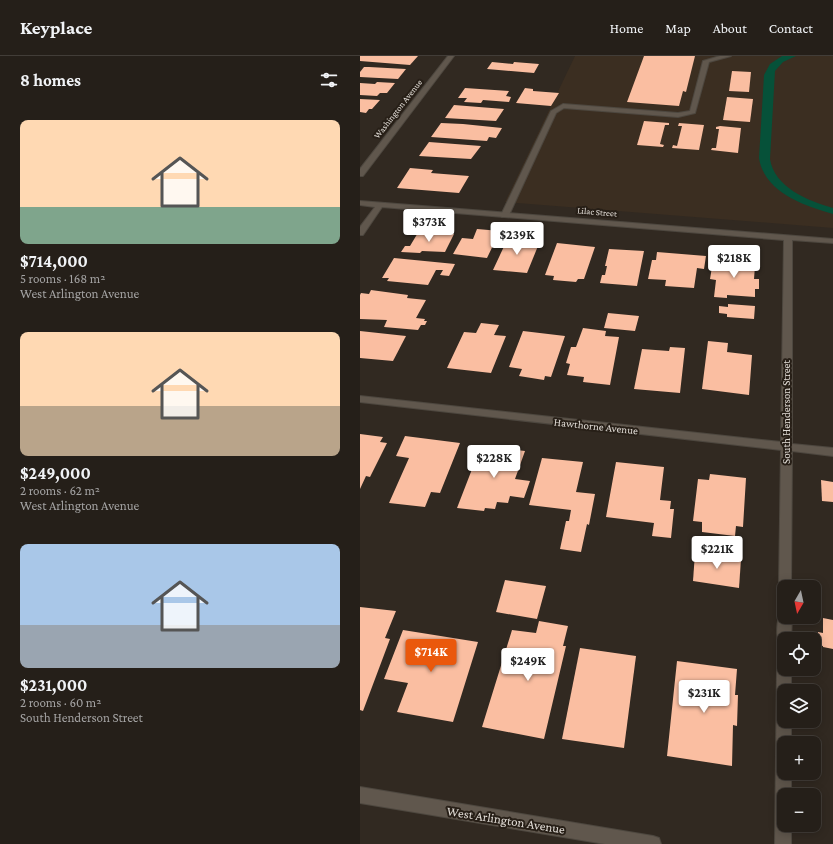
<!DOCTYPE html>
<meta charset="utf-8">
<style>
body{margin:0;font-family:"Crimson Pro",serif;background:#312c26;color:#f1f3f6;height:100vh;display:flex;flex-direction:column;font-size:15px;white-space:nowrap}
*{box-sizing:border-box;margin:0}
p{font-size:13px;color:#a3a2a2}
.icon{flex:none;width:22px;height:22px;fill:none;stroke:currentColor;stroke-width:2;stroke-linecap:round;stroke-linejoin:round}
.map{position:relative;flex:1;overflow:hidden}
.details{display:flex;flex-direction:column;background:#251f19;width:360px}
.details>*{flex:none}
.needle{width:26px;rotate:189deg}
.tools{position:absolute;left:417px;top:524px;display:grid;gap:8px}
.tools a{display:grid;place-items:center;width:44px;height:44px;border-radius:8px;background:#251f19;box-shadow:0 2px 10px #0003,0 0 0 1px #423d38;font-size:20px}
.price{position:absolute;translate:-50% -34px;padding:0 9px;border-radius:4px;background:#fff;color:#222;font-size:13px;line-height:26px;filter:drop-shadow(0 1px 2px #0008)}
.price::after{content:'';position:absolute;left:50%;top:24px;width:12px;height:9px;margin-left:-6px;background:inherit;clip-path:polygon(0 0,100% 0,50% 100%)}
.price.active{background:#ea580c;color:#fff}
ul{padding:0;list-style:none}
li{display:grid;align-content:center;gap:8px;height:212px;padding:0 20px}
li span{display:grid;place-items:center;height:124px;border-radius:8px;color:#555}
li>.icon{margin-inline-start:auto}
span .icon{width:72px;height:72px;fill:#fffc;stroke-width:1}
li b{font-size:17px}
h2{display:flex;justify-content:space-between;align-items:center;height:48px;padding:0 20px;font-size:17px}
header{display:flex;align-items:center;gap:24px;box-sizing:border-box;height:56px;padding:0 20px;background:#251f19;border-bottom:1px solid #423d38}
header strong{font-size:19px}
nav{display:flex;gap:22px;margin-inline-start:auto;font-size:14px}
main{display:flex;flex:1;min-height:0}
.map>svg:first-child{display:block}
.built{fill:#3b2e21}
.green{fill:#065139}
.building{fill:#fabea1}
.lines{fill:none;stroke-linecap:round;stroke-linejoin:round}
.service-casing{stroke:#4d473f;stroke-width:2}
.minor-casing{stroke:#4d473f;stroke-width:2}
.service{fill:#60574d;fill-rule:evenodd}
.minor{fill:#60574d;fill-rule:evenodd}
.labels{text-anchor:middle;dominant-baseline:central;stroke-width:4;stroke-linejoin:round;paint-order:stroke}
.far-street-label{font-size:9px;fill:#e1dcd6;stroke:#271f17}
.street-label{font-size:11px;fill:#e1dcd6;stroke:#271f17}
.near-street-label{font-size:13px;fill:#e1dcd6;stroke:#271f17}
</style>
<header>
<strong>Keyplace</strong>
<nav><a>Home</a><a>Map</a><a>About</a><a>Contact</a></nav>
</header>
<main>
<section class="details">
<h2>8 homes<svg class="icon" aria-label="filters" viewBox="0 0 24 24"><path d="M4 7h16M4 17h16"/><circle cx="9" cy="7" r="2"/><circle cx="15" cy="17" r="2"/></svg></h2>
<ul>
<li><span style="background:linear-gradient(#ffd9b3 70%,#7fa58c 0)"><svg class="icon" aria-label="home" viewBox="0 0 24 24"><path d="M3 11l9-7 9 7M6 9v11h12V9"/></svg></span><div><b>$714,000</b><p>5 rooms · 168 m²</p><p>West Arlington Avenue</p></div></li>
<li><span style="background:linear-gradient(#ffd9b3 60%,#b9a48a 0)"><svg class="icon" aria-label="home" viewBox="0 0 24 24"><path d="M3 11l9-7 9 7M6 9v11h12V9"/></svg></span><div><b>$249,000</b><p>2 rooms · 62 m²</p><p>West Arlington Avenue</p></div></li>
<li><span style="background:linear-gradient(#a9c7e8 65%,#9aa5b1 0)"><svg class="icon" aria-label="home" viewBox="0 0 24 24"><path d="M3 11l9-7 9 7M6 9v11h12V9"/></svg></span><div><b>$231,000</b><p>2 rooms · 60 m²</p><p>South Henderson Street</p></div></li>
</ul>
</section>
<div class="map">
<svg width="473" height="788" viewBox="0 0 473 788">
<rect width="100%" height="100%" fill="#312921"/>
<path class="built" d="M215,0H473V172L145,146Z"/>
<path class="green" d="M422,0H436L423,6L415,15L410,103C414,131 448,145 473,152V158C444,150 404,136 399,102L404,19L410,8Z"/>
<g class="building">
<path d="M0,0H58L50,9L0,5Z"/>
<path d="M284,0H335L326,36L323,35L319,50L267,46Z"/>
<path d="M132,6L153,8L154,6L179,8L174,17L127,13Z"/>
<path d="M4,11H9L46,13L38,23L0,21V16Z"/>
<path d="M372,15L391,16L389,36L369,35Z"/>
<path d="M17,26L35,27L27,37H20L17,40L0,39V27L15,28Z"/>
<path d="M105,32L149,35L146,40L151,41L149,46L123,44L121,47L104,46L107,42H98Z"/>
<path d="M165,32L173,33V35L199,37L191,50L156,47Z"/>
<path d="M367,41L393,43L390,66L363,64Z"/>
<path d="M0,43L20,44L12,53H9L6,57L0,56Z"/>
<path d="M94,49L144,53L136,65L85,62Z"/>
<path d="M284,65L309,67V69H305L300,88L304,89L303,91L277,89Z"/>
<path d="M81,67L103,68L142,72L136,82L129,81L127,85L71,81Z"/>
<path d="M319,67L344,69L339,94L312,92L313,89L317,90L322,70H318Z"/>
<path d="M360,70L381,72L378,97L351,94L352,92H356L359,73H356V71Z"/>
<path d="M69,86L121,90L111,103L59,100Z"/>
<path d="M50,112L73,114L71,117L109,120L99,137L37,132Z"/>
<path d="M117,173L140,175L127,202L93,198L102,182L113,183Z"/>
<path d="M59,175L94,178L85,196L62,195L60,197L41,196L45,190H50Z"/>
<path d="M147,184L180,185L167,217L133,214Z"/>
<path d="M197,187L235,191L224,223H218L216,226L193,224L194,220L185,219Z"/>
<path d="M249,193L284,195L277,230L240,227L242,219H245L247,210H245Z"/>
<path d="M297,196L346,200L344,213L337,212L334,232L305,230L306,224L288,223L292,204H296Z"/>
<path d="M34,202L95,208L89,220L80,219L83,214H76L68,229L27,225L29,222H22Z"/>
<path d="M356,202L382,205V209L395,210L394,223H399V233H395V241L367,239V242L354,241L356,224L350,223L352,211H355Z"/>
<path d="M11,234L48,239L47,242L66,244L56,262L65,263L64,265H67L65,269H61L58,274L24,271L27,264L0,263V239L1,237L9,238Z"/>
<path d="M368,248L395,250L394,263L367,261V258L359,257V250L368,251Z"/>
<path d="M248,257L279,260L275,275L244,272Z"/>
<path d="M121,267L139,269L134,279L146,280L131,317L87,312L104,276L116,277Z"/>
<path d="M223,272L246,275L245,280L259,281L250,329L223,326L224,321L207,319L210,308L206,307L211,291H216Z"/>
<path d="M0,275L46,280L33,305L0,302Z"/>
<path d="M163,275L205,280L191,321L185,320L184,324L159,320L162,313L149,311Z"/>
<path d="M348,285L368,287L367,296L392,299L389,339L342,333Z"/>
<path d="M310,291L325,292L320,337L274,333L282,293L309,295Z"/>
<path d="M0,378L23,381L20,386L27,387L10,421L6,420L0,433Z"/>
<path d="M45,380L100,387L80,437L71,436L65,451L29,447L49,402L36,400Z"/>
<path d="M121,390L165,395L155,423L170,425L164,442L150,440L148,447L137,446L135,453L125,452L124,455L97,452Z"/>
<path d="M182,402L223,406L216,436L235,438L229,469L227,468L221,496L200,493L206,465H209L211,454L169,449Z"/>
<path d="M256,406L304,411L300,444L311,445L310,453H314L311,482L292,480L294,467L246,461Z"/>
<path d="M350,418L386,422L383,471L376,470L375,480L342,476V466L333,465L338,423L349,424Z"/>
<path d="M461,424L473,426V446L462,445Z"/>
<path d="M335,497L381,503L379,532L333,525Z"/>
<path d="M145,524L186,530L177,563L136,556Z"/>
<path d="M0,551L36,555L25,582L30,583L3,655L0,654Z"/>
<path d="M463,562L473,564V593L463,591V590L458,589V576L463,577Z"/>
<path d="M179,565L208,570L203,590H206L184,683L122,671L152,574L176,577Z"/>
<path d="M43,574L118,586L93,666L37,656L48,627L24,623Z"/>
<path d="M220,592L276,600L264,692L202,683Z"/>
<path d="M317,605L377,613L375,639H378L377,670L373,669L372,710L307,700Z"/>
</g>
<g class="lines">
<defs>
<path id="service" d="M360,0H371L349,6L335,57L318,61L204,52L196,57L149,159L148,161H142L141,159L191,55L203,48L318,57L330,55L343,5Z"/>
<g id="minor">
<path d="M88,0H94L3,120H0V113Z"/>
<path d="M0,145L473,183V187L432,184V388L473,392V400L432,395L431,531H424V536L420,535L419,531L421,394L0,346V340L421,386L424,184L22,151L3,179H0V171L15,151L0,149Z"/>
<path d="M424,556V561H432L431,583H424V589L419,587C416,580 417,565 420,557Z"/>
<path d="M424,607V613H431V635H424V665H431V687H424V717H431V739H424V769H431V788H415L417,613L419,609Z"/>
<path d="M0,731L293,780L299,782L301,788H245L0,747Z"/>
</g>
</defs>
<use href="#service" class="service-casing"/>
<use href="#minor" class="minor-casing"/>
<use href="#service" class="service"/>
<use href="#minor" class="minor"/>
</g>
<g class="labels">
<g class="far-street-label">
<text transform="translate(38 53) rotate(-52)">Washington Avenue</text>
<text transform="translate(237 156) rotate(5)">Lilac Street</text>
</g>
<g class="street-label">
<text transform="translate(426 356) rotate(-90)">South Henderson Street</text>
<text transform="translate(236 370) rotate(6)">Hawthorne Avenue</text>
</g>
<g class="near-street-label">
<text transform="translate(146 764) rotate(9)">West Arlington Avenue</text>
</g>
</g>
</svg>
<div class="tools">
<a><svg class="needle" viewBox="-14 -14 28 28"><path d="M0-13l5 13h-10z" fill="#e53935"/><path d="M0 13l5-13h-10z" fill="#a3a2a2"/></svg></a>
<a><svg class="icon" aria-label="locate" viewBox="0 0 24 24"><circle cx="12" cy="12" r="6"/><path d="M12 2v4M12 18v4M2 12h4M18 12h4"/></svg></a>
<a><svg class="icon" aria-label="layers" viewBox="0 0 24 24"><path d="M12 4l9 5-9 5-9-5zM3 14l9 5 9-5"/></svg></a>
<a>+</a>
<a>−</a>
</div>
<b class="price" style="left:69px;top:187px">$373K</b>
<b class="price" style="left:157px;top:200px">$239K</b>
<b class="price" style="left:374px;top:223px">$218K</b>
<b class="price" style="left:134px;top:423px">$228K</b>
<b class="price" style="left:357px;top:514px">$221K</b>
<b class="price active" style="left:71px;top:617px">$714K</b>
<b class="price" style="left:168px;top:626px">$249K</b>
<b class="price" style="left:344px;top:658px">$231K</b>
</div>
</main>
